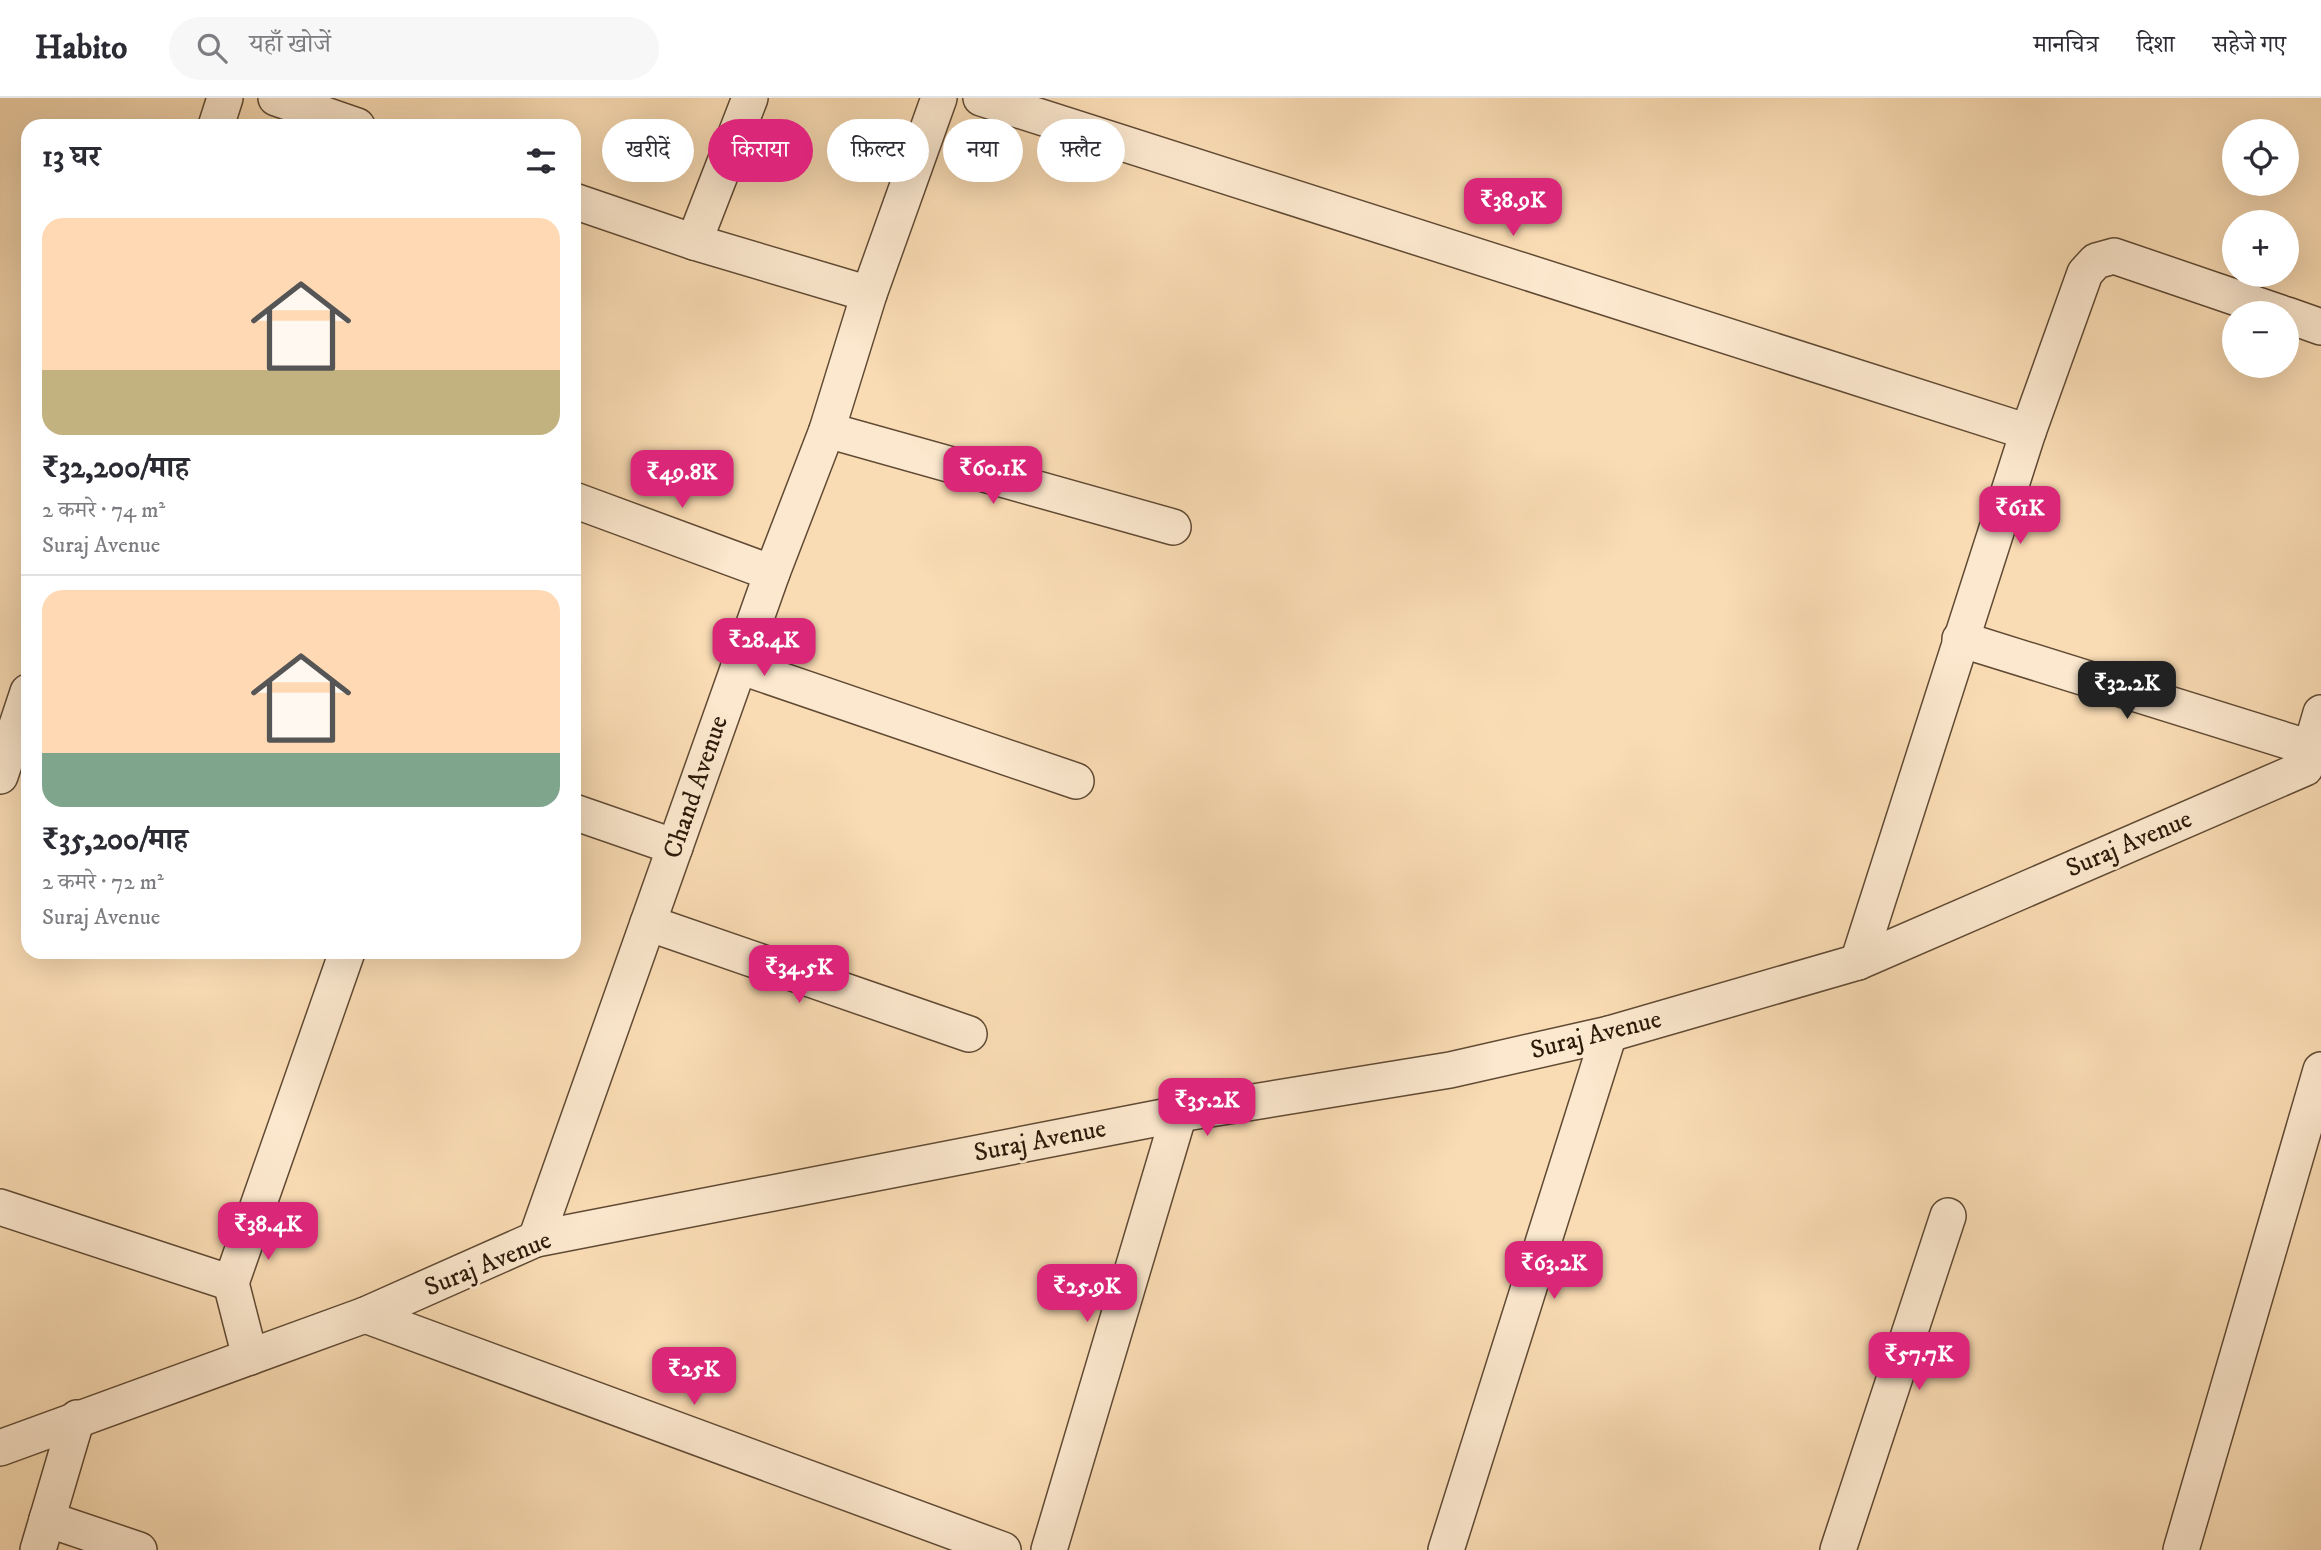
<!DOCTYPE html>
<html lang="hi">
<meta charset="utf-8">
<style>
body{margin:0;font-family:"IM FELL DW Pica","Noto Serif Devanagari",serif;background:#f7f7f7;color:#2b2b33;height:100vh;display:flex;flex-direction:column;font-size:26px;white-space:nowrap}
*{box-sizing:border-box;margin:0}
p{font-size:23px;color:#7c7c81}
.icon{flex:none;width:38px;height:38px;fill:none;stroke:currentColor;stroke-width:2;stroke-linecap:round;stroke-linejoin:round}
.map{position:relative;flex:1;overflow:hidden}
.drawer{position:absolute;left:21px;top:21px;width:560px;height:840px;display:flex;flex-direction:column;background:#fff;border-radius:21px;box-shadow:0 7px 28px #0002}
.drawer>*{flex:none}
.banner{position:absolute;left:602px;top:21px;width:665px;height:63px;display:flex;gap:14px}
.fabs{position:absolute;left:2222px;top:21px;display:grid;gap:14px}
.fabs a{display:grid;place-items:center;width:77px;height:77px;border-radius:50%;background:#fff;box-shadow:0 7px 28px #0002;font-size:35px}
.price{position:absolute;translate:-50% -60px;padding:0 16px;border-radius:14px;background:#db2777;color:#fff;font-size:23px;line-height:46px;filter:drop-shadow(0 2px 4px #0008)}
.price::after{content:'';position:absolute;left:50%;top:42px;width:21px;height:16px;margin-left:-10px;background:inherit;clip-path:polygon(0 0,100% 0,50% 100%)}
.price.selected{background:#222;color:#fff}
ul{padding:0;list-style:none}
li{display:grid;align-content:center;gap:14px;height:371px;padding:0 21px}
li+li{border-top:2px solid #e1e1e2}
li span{display:grid;place-items:center;height:217px;border-radius:21px;color:#555}
li>.icon{margin-inline-start:auto}
span .icon{width:126px;height:126px;fill:#fffc;stroke-width:1}
li b{font-size:30px}
h2{display:flex;justify-content:space-between;align-items:center;height:84px;padding:0 21px;font-size:30px}
.tag{padding:0 24px;border-radius:32px;background:#fff;box-shadow:0 7px 28px #0002;font-size:24px;line-height:63px}
.tag.selected{background:#db2777;color:#fff}
header{display:flex;align-items:center;gap:42px;box-sizing:border-box;height:98px;padding:0 35px;background:#fff;border-bottom:2px solid #e1e1e2}
header strong{font-size:33px}
nav{display:flex;gap:38px;margin-inline-start:auto;font-size:24px}
.search{width:490px;height:63px;background:#f7f7f7;display:flex;align-items:center;gap:18px;box-sizing:border-box;padding:0 24px;border-radius:38px;color:#7c7c81;font-size:26px}
.map>svg:first-child{display:block}
.lines{fill:none;stroke-linecap:round;stroke-linejoin:round}
.minor-casing{stroke:#604a34;stroke-width:38}
.minor{stroke:#fce8ce;stroke-width:35}
.labels{text-anchor:middle;dominant-baseline:central;stroke-width:6;stroke-linejoin:round;paint-order:stroke}
.street-label{font-size:26px;fill:#2c1a09;stroke:#fce8ce}
</style>
<header>
<strong>Habito</strong>
<div class="search"><svg class="icon" aria-label="search" viewBox="0 0 24 24"><circle cx="10" cy="10" r="6"/><path d="M15 15l6 6"/></svg>यहाँ खोजें</div>
<nav><a>मानचित्र</a><a>दिशा</a><a>सहेजे गए</a></nav>
</header>
<div class="map">
<svg width="2321" height="1452" viewBox="0 0 2321 1452">
<rect width="100%" height="100%" fill="#fadcb4"/>
<filter id="stains"><feTurbulence type="fractalNoise" baseFrequency=".00286" numOctaves="4"/><feColorMatrix values="0 0 0 0 .2 0 0 0 0 .09 0 0 0 0 .02 0 0 0 .5 -.17"/></filter>
<radialGradient id="worn" r=".72"><stop offset=".6" stop-color="#630" stop-opacity="0"/><stop offset="1" stop-color="#630" stop-opacity=".3"/></radialGradient>
<g class="lines">
<defs>
<g id="minor">
<path d="M276,0L357,28"/>
<path d="M981,0L2028,334"/>
<path d="M216,28L225,0"/>
<path d="M574,103L694,144L869,196"/>
<path d="M694,144L750,0"/>
<path d="M2287,217L2321,229"/>
<path d="M827,332L1173,429"/>
<path d="M574,402L772,475"/>
<path d="M1960,541L2310,650"/>
<path d="M739,568L1076,683"/>
<path d="M0,678L28,594"/>
<path d="M574,714L675,749"/>
<path d="M648,825L969,936"/>
<path d="M1858,864L2028,334L2085,175L2096,163L2114,158L2281,215"/>
<path d="M0,1109L231,1185L347,854"/>
<path d="M536,1141L772,475L827,332L869,196L939,0"/>
<path d="M231,1185L250,1259"/>
<path d="M365,1217L1003,1452"/>
<path d="M0,1350L365,1217L536,1141L1179,1016L1450,972L1609,936L1858,864L2305,670L2321,615"/>
<path d="M47,1421L139,1452"/>
<path d="M38,1452L77,1320"/>
<path d="M1049,1452L1179,1016"/>
<path d="M1446,1452L1609,936"/>
<path d="M1838,1452L1948,1118"/>
<path d="M2181,1452L2321,972"/>
</g>
</defs>
<use href="#minor" class="minor-casing"/>
<use href="#minor" class="minor"/>
</g>
<g class="labels">
<g class="street-label">
<text transform="translate(696 689) rotate(-71)">Chand Avenue</text>
<text transform="translate(2129 746) rotate(-23)">Suraj Avenue</text>
<text transform="translate(1596 937) rotate(-14)">Suraj Avenue</text>
<text transform="translate(1040 1043) rotate(-11)">Suraj Avenue</text>
<text transform="translate(488 1166) rotate(-22)">Suraj Avenue</text>
</g>
</g>
<rect width="100%" height="100%" filter="url(#stains)"/>
<rect width="100%" height="100%" fill="url(#worn)"/>
</svg>
<div class="fabs">
<a><svg class="icon" aria-label="locate" viewBox="0 0 24 24"><circle cx="12" cy="12" r="6"/><path d="M12 2v4M12 18v4M2 12h4M18 12h4"/></svg></a>
<a>+</a>
<a>−</a>
</div>
<b class="price" style="left:1513px;top:140px">₹38.9K</b>
<b class="price" style="left:993px;top:408px">₹60.1K</b>
<b class="price" style="left:682px;top:412px">₹49.8K</b>
<b class="price" style="left:2020px;top:448px">₹61K</b>
<b class="price" style="left:764px;top:580px">₹28.4K</b>
<b class="price selected" style="left:2127px;top:623px">₹32.2K</b>
<b class="price" style="left:799px;top:907px">₹34.5K</b>
<b class="price" style="left:1207px;top:1040px">₹35.2K</b>
<b class="price" style="left:268px;top:1164px">₹38.4K</b>
<b class="price" style="left:1554px;top:1203px">₹63.2K</b>
<b class="price" style="left:1087px;top:1226px">₹25.9K</b>
<b class="price" style="left:1919px;top:1294px">₹57.7K</b>
<b class="price" style="left:694px;top:1309px">₹25K</b>
<div class="banner">
<a class="tag">खरीदें</a>
<a class="tag selected">किराया</a>
<a class="tag">फ़िल्टर</a>
<a class="tag">नया</a>
<a class="tag">फ़्लैट</a>
</div>
<section class="drawer">
<h2>13 घर<svg class="icon" aria-label="filters" viewBox="0 0 24 24"><path d="M4 7h16M4 17h16"/><circle cx="9" cy="7" r="2"/><circle cx="15" cy="17" r="2"/></svg></h2>
<ul>
<li><span style="background:linear-gradient(#ffd9b3 70%,#c2b280 0)"><svg class="icon" aria-label="home" viewBox="0 0 24 24"><path d="M3 11l9-7 9 7M6 9v11h12V9"/></svg></span><div><b>₹32,200/माह</b><p>2 कमरे · 74 m²</p><p>Suraj Avenue</p></div></li>
<li><span style="background:linear-gradient(#ffd9b3 75%,#7fa58c 0)"><svg class="icon" aria-label="home" viewBox="0 0 24 24"><path d="M3 11l9-7 9 7M6 9v11h12V9"/></svg></span><div><b>₹35,200/माह</b><p>2 कमरे · 72 m²</p><p>Suraj Avenue</p></div></li>
</ul>
</section>
</div>
